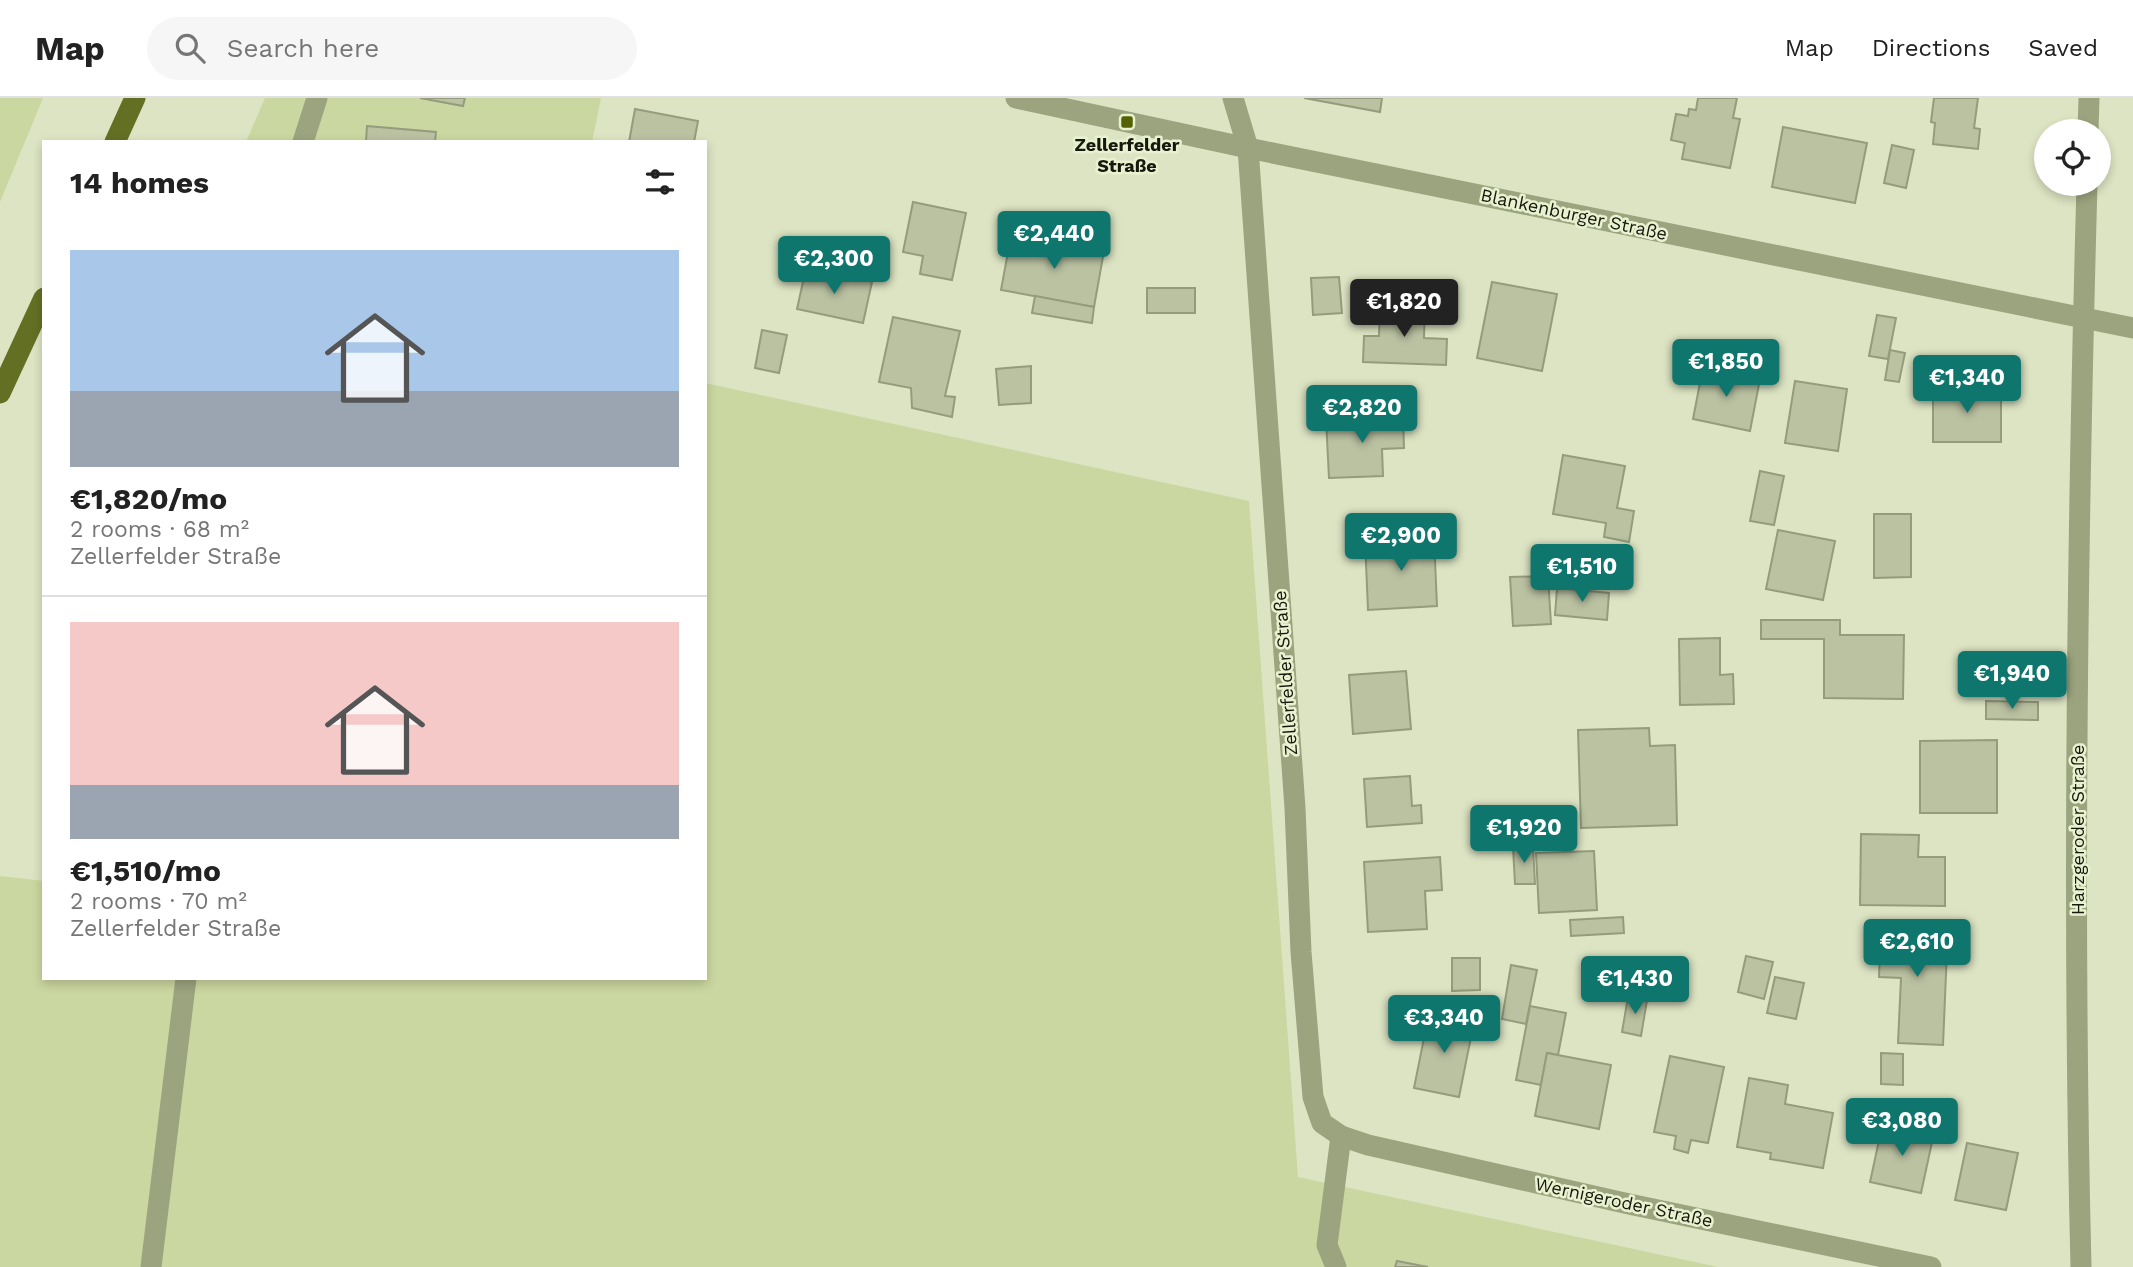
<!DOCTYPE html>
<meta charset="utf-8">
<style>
body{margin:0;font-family:"Work Sans",sans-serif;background:#f6f6f6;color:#222;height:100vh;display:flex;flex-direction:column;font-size:26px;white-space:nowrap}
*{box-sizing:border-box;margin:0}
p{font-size:23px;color:#767676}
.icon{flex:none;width:38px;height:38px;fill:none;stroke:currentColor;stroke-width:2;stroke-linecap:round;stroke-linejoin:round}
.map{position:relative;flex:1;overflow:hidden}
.drawer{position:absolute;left:42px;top:42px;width:665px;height:840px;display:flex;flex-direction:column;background:#fff;border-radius:0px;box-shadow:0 4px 10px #0003}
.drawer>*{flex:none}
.buttons{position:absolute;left:2034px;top:21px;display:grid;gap:14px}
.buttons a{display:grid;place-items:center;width:77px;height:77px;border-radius:50%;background:#fff;box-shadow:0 4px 10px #0003;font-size:35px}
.price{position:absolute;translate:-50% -60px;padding:0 16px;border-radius:7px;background:#0f766e;color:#fff;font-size:23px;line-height:46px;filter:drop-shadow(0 2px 4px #0008)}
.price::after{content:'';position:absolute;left:50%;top:42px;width:21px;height:16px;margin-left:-10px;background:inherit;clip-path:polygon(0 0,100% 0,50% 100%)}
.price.on{background:#222;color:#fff}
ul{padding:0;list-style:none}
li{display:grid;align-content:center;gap:14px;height:371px;padding:0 28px}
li+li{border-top:2px solid #e0e0e0}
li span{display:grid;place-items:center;height:217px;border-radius:0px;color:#555}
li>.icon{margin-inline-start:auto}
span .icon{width:126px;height:126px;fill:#fffc;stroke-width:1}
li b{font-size:30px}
h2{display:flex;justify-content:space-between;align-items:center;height:84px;padding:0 28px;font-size:30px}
header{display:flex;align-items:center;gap:42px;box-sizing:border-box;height:98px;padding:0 35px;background:#fff;border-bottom:2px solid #e0e0e0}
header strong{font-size:33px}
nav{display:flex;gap:38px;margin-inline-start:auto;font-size:24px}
.search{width:490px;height:63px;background:#f6f6f6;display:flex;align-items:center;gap:18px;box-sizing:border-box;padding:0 24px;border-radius:38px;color:#767676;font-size:26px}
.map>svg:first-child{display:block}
.green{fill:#cbd7a0}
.building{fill:#bac2a2;stroke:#949c7d;stroke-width:2}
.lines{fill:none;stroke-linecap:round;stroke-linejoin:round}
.minor{stroke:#9ba47e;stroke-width:21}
.major{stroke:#637024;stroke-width:21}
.poi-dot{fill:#546203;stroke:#e9f2d0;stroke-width:2.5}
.labels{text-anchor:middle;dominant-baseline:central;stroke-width:5;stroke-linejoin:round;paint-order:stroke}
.poi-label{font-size:18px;font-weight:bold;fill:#16190d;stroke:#e9f2d0}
.street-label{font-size:18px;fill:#16190d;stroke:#e9f2d0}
</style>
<header>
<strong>Map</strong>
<div class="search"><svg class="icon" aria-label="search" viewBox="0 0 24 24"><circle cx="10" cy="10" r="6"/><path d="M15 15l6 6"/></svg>Search here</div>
<nav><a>Map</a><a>Directions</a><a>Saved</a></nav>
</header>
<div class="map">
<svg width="2133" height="1169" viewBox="0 0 2133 1169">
<rect width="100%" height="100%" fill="#dce4c3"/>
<g class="green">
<path d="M0,0H43L0,104Z"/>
<path d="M265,0H601L592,44H246Z"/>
<path d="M705,285L1249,403L1298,1079L1718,1169H0V778L44,783V880H705Z"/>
</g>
<g class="building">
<path d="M420,0H465L463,8Z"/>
<path d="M1304,0H1382L1380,14Z"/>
<path d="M1698,0H1737L1733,20L1740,21L1730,70L1682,61L1685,45L1671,42L1676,16L1688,18L1689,11L1696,12Z"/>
<path d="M1934,0H1978L1974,30L1980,31L1978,51L1933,46L1935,25L1931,24Z"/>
<path d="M635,11L698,23L694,44H629Z"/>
<path d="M367,28L436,34L435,44H366Z"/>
<path d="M1783,29L1867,45L1855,105L1772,89Z"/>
<path d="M1892,47L1914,52L1906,90L1884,85Z"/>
<path d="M913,104L966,115L952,182L920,176L923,158L903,154Z"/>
<path d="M1020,137L1104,153L1094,209L1001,192L1008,154L1017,156Z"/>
<path d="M806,170L872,184L863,225L797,211Z"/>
<path d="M1339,179L1342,215L1313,217L1311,180Z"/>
<path d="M1492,184L1557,196L1542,273L1477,260Z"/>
<rect x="1147" y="190" width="48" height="25"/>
<path d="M1035,198L1094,209L1092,225L1032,215Z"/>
<path d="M1380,207L1425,209L1424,240L1447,241L1446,267L1363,264L1364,238H1379Z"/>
<path d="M1877,217L1896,220L1888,261L1869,258Z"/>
<path d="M893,219L960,233L945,298L955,299L952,319L912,310L911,290L879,284Z"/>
<path d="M762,232L787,237L779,275L755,270Z"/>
<path d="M1890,252L1905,255L1899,284L1885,282Z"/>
<path d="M1031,268V305L999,307L996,271Z"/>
<path d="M1703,269L1760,281L1750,333L1693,321Z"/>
<path d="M1795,283L1847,291L1838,353L1785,345Z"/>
<rect x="1933" y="289" width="68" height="55"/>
<path d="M1403,318L1404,350L1382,351L1383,378L1329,380L1326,321Z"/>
<path d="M1563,357L1625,368L1617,410L1634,413L1629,444L1604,439L1606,425L1553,416Z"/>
<path d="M1760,373L1784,378L1774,427L1750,423Z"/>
<path d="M1874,416H1911V479L1874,480Z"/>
<path d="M1778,432L1835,443L1823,502L1766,491Z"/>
<path d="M1434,439L1437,508L1368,512L1365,442Z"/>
<path d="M1548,478L1551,526L1513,528L1510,479Z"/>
<path d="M1557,490L1609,495L1607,522L1555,517Z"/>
<path d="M1761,522H1840V537H1904L1903,601L1824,600V541H1761Z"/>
<path d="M1720,540V577L1733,576L1734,606L1680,607L1679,541Z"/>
<path d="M1406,573L1411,631L1353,636L1349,577Z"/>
<path d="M1986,603L2038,604V622L1986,621Z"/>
<path d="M1649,630L1650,648L1675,647L1677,727L1581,730L1578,632Z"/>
<path d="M1997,642V715H1920V643Z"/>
<path d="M1410,678L1412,708L1421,707L1422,725L1367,729L1364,681Z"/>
<path d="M1861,736L1919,737L1918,759H1945V808L1860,807Z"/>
<path d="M1533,748L1535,786H1515L1513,749Z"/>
<path d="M1594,753L1597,812L1539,815L1536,755Z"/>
<path d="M1440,759L1442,792L1425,793L1427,831L1368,834L1364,764Z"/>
<path d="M1623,819L1624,835L1571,838L1570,822Z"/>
<path d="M1881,826L1948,829L1943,947L1898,945L1901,880L1879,879Z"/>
<path d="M1746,858L1773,864L1764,901L1738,894Z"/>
<path d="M1452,860H1480V892L1452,893Z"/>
<path d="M1511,867L1537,872L1526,926L1502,921Z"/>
<path d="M1775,879L1804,885L1796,921L1767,915Z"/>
<path d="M1628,899L1647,902L1641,938L1622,934Z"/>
<path d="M1530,908L1566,915L1558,957L1547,955L1541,987L1516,982Z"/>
<path d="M1429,915L1474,924L1459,999L1414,990Z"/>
<path d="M1547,955L1611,967L1599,1031L1535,1018Z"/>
<path d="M1881,955L1903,956V987L1881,986Z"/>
<path d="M1670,958L1724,969L1708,1045L1691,1042L1688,1055L1674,1051L1676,1038L1654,1034Z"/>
<path d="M1749,980L1788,987L1785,1006L1833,1015L1823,1070L1770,1061L1771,1055L1737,1049Z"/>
<path d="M1883,1024L1934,1035L1921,1095L1870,1084Z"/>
<path d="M1967,1045L2018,1055L2006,1112L1955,1102Z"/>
<path d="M1397,1163L1428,1169H1395Z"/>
</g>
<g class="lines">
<g class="minor">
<path d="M1016,0L1248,50L2133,230"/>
<path d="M1233,0L1248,50L1295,710L1301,854L1313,999L1322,1025L1341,1038L1368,1047L1629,1106L1931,1169"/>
<path d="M2088,33L2089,0"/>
<path d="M303,44L317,0"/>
<path d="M151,1169L186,880"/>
<path d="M1336,1169L1327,1147L1341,1038"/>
<path d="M2081,1169C2072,808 2077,447 2087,86"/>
</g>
<g class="major">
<path d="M115,44L135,0"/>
<path d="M0,295L44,200"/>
</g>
</g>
<rect class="poi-dot" x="1120" y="17" width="14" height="14" rx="3.5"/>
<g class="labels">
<g class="poi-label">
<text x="1127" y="46">Zellerfelder<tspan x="1127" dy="21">Straße</tspan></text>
</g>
<g class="street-label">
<text transform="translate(1574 116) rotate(12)">Blankenburger Straße</text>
<text transform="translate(1285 575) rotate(-94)">Zellerfelder Straße</text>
<text transform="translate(2077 732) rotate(-90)">Harzgeroder Straße</text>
<text transform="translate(1624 1104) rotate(12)">Wernigeroder Straße</text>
</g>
</g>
</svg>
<div class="buttons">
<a><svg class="icon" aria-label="locate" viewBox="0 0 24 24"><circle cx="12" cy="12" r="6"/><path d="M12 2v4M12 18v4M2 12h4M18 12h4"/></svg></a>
</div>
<b class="price" style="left:1054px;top:173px">€2,440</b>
<b class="price" style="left:834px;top:198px">€2,300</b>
<b class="price on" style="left:1404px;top:241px">€1,820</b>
<b class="price" style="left:1726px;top:301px">€1,850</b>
<b class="price" style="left:1967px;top:317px">€1,340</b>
<b class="price" style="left:1362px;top:347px">€2,820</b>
<b class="price" style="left:1401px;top:475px">€2,900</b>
<b class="price" style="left:1582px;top:506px">€1,510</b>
<b class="price" style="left:2012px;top:613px">€1,940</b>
<b class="price" style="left:1524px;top:767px">€1,920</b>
<b class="price" style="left:1917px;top:881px">€2,610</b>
<b class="price" style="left:1635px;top:918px">€1,430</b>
<b class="price" style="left:1444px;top:957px">€3,340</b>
<b class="price" style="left:1902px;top:1060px">€3,080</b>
<section class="drawer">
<h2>14 homes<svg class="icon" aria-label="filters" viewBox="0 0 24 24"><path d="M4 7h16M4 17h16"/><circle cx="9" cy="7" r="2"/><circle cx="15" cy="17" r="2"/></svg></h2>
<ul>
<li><span style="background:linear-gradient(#a9c7e8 65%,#9aa5b1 0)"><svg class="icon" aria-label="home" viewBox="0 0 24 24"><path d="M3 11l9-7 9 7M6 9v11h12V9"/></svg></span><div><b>€1,820/mo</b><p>2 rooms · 68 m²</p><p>Zellerfelder Straße</p></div></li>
<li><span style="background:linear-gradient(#f6c9c9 75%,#9aa5b1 0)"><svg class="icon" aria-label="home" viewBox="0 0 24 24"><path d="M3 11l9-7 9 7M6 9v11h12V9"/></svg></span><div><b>€1,510/mo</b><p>2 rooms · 70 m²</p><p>Zellerfelder Straße</p></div></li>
</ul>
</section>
</div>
